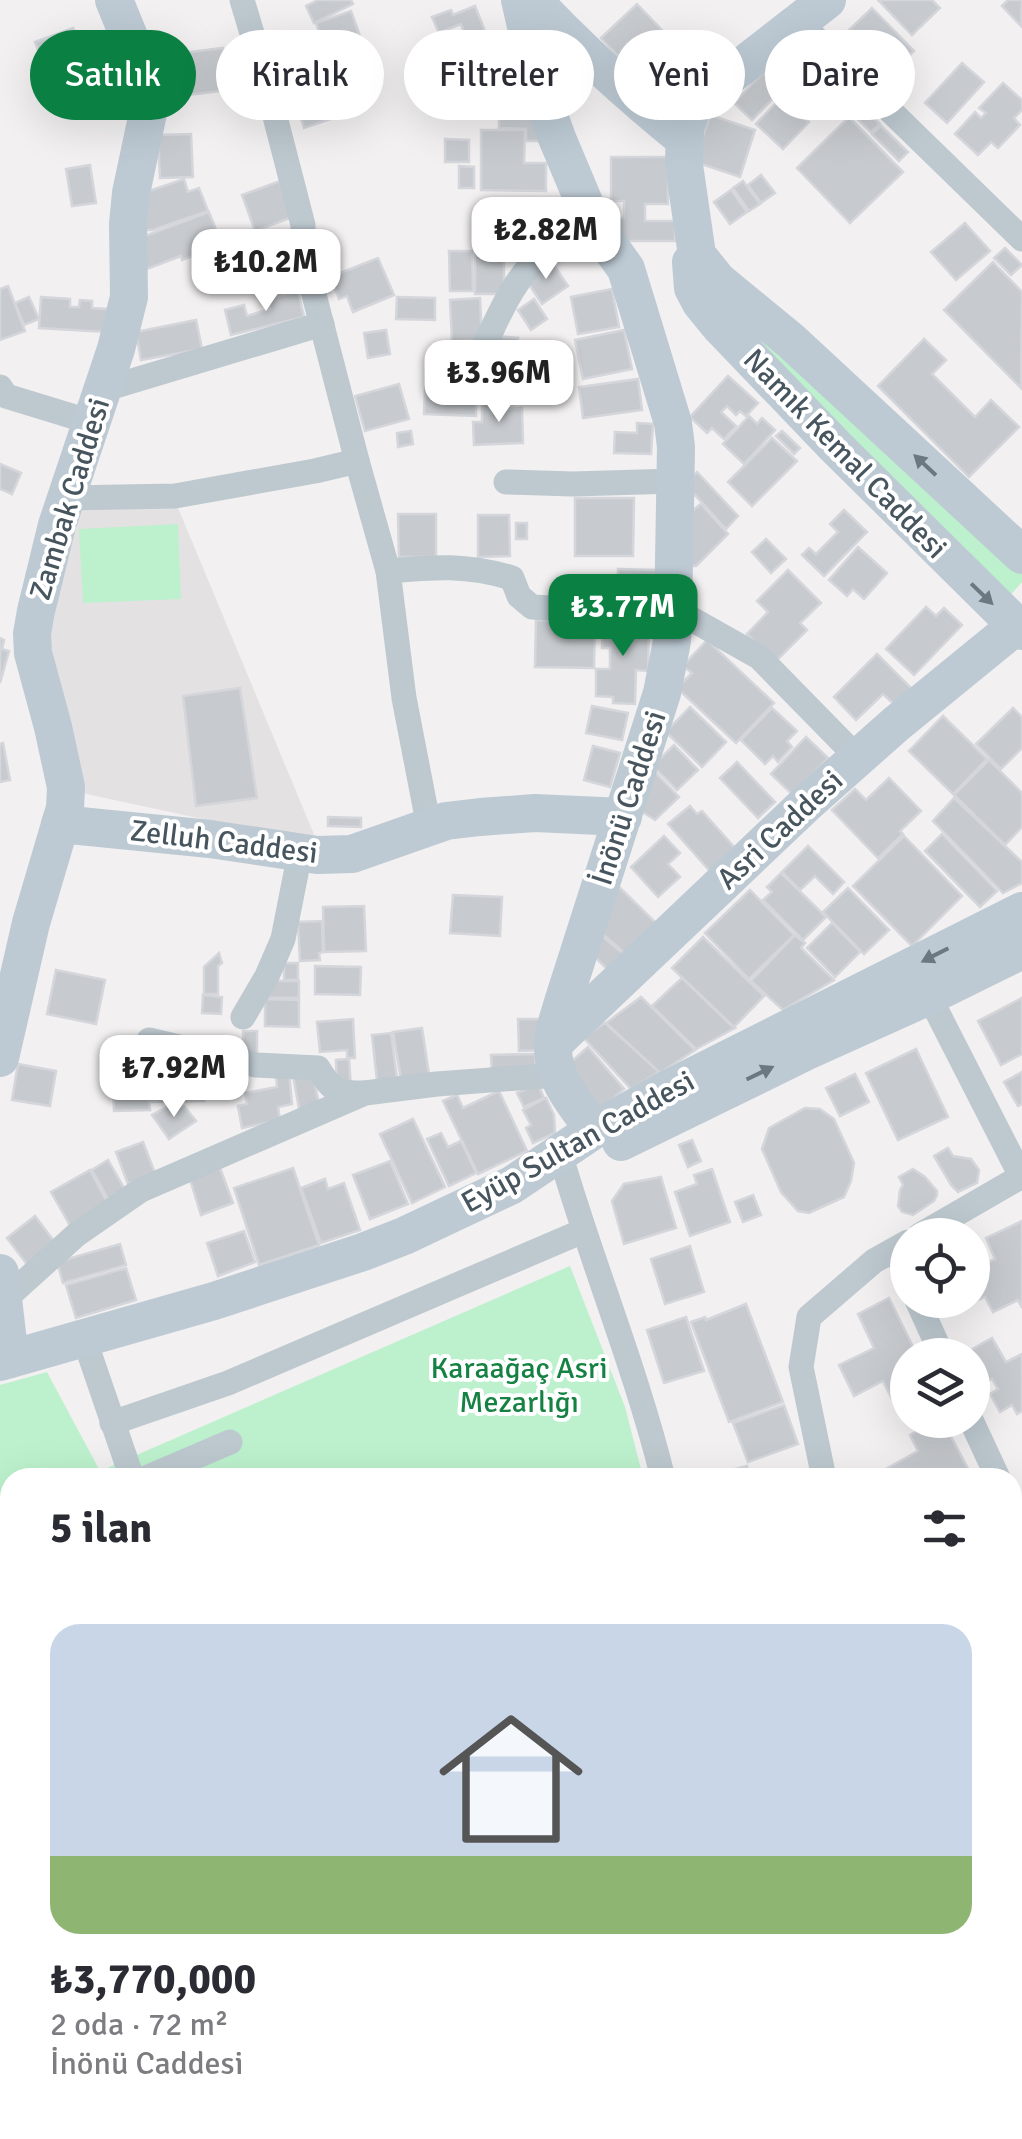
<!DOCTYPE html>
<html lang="tr">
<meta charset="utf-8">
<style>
body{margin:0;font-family:Signika,sans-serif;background:#f2f2f3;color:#2b2b33;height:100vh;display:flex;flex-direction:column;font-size:38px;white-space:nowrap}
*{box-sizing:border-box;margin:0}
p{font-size:32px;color:#7c7c81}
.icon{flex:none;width:55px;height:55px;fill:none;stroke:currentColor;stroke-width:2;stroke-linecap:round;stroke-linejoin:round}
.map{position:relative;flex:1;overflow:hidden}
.sheet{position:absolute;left:0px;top:1468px;width:1022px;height:672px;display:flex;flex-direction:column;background:#fff;border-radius:30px 30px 0 0;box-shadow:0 10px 40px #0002}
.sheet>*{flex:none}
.guide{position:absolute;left:30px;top:30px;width:962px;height:90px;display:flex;gap:20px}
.fabs{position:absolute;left:890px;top:1218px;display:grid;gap:20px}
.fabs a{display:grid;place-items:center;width:100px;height:100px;border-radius:50%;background:#fff;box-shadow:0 10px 40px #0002;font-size:50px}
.price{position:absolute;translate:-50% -85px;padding:0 22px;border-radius:20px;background:#fff;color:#222;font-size:32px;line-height:65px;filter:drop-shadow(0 2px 5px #0008)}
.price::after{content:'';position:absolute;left:50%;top:60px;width:30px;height:22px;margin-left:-15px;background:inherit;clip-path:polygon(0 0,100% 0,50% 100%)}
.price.selected{background:#0b8043;color:#fff}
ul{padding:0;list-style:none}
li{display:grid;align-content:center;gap:20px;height:530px;padding:0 50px}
li span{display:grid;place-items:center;height:310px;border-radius:30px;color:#555}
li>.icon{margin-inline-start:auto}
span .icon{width:180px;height:180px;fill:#fffc;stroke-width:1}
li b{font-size:42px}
h2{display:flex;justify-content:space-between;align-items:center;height:120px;padding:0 50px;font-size:42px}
.pill{padding:0 35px;border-radius:45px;background:#fff;box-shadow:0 10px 40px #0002;font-size:35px;line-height:90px}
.pill.selected{background:#0b8043;color:#fff}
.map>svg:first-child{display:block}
.education{fill:#e3e1e2}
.green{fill:#bdf1cd}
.building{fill:#c7cbcf;stroke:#d4d6db;stroke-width:2.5}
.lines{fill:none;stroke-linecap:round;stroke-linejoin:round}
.street{stroke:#bdc8cf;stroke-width:25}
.secondary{stroke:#bdcad4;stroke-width:38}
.oneway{fill:#6a7881}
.labels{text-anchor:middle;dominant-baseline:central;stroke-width:8;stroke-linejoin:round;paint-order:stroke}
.street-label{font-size:30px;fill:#47555e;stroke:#fff}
.park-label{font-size:30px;fill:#158243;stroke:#fff}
</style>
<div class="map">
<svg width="1022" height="2139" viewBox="0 0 1022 2139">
<rect width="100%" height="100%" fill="#f2f0f0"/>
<path class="education" d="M176,503L318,844L82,793L50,641L75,506Z"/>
<g class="green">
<path d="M723,297L1022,574V582L1007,599L718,298Z"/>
<path d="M178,524L181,599L83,603L79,529Z"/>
<path d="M570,1266L625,1407L643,1477L10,1478V2130H873L877,2139H0V1385L47,1372L100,1471Z"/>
</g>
<g class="building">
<path d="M318,0H351L353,4L314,23L306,6Z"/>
<path d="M878,0H932L940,8L912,35Z"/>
<path d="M1008,0H1022L1021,26L1002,6Z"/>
<path d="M637,4L702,72L666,106L601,38Z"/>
<path d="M475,6L490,44L464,54L458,38L465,36L461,24L439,33L432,17L451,10L453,15Z"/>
<path d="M872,8L914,51L888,76L846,33Z"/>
<path d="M351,11L366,53L332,66L316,23Z"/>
<path d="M73,28L80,47L42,61L35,42Z"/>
<path d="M223,48L229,90L155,99L150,57Z"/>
<path d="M120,53L134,100L104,109L89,62Z"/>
<path d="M962,63L984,82L947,123L925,103Z"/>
<path d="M325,69L340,116L304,128L289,80Z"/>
<path d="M763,73L781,90L752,120L734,103Z"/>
<path d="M1003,83L1022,100V110L1014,118L1020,125L998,148L991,142L978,155L955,134L975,112L981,118L986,113L979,108Z"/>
<path d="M782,97L809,122L783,149L756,124Z"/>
<path d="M853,97L880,124L871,132L844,106Z"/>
<path d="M499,98H539V141H526V129L499,128Z"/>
<path d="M710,115L755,130L740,177L695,162Z"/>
<path d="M849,117L903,172L850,223L797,168Z"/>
<path d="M881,126L908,152L899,161L872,134Z"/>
<path d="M481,130H525L524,163H546V191L481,190Z"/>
<path d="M191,134L193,177L160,178L158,135Z"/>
<path d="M445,139L469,140V162H445Z"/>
<path d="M611,157H668V204H645V221H675V241H616V218H624V201H611Z"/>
<path d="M90,165L96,203L72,206L66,169Z"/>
<path d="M459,166L474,167V188H459Z"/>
<path d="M761,175L775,193L761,203L748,185Z"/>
<path d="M184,179L188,192L199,188L208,211L153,230H139V190H152Z"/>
<path d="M280,181L293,217L255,231L242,195Z"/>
<path d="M743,181L760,204L749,211L733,188Z"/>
<path d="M731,190L747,212L730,224L714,202Z"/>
<path d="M209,212L222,245L182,260L181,256L144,270L142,237Z"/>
<path d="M965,223L990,251L956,280L931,252Z"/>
<path d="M1005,248L1022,265L1011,275L994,258Z"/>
<path d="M449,251H472L473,291H450Z"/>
<rect x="475" y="252" width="29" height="42"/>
<path d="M378,258L394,295L353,312L347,296L339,299L330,277Z"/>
<path d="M551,261L568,286L542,304L525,278Z"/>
<path d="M993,262L1022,292L1021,388L944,310Z"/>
<path d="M8,286L25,331L0,340V289Z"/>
<path d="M612,289L619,327L578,334L571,297Z"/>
<path d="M298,291L304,317L231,335L225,310L244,305L247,316L270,309L268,299Z"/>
<path d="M29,297L39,319L24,325L15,303Z"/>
<path d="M41,297L70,299V307H79L80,300L92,301V308L108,309L107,332L39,328Z"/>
<path d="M397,297L435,298V320L396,319Z"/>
<path d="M480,298L482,340L452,341L450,300Z"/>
<path d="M534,299L547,319L531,330L518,310Z"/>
<path d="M196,320L202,349L141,360L136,332Z"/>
<path d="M386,330L390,354L368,358L364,333Z"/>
<path d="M624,330L632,369L583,379L575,340Z"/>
<path d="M496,336L518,338L516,362L487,359Z"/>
<path d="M924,339L946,360L932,374L975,417L991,400L1019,427L969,477L878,386Z"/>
<path d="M489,364L515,365V404L504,403V396L494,395V377H489Z"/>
<path d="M426,367L465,369V372L481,373L480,402H476V416L424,414Z"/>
<path d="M728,376L758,403L746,416L740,411L736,415L727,406L721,412L736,426L724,439L712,428L707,433L690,417Z"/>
<path d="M638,379L642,410L583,418L579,387Z"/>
<path d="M399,384L409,419L365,431L355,396Z"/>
<path d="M501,400V409L522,408L523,443L474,445L473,422H482V401Z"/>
<path d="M749,416L757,424L762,418L775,430L744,464L723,444Z"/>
<path d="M637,423L653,424L651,454L614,453L615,432L637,433Z"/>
<path d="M411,431L413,444L398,447L397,433Z"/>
<path d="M782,431L800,448L794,454L776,436Z"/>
<path d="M772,438L797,461L752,506L728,482Z"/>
<path d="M0,464L21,473L12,494L0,489Z"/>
<path d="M697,472L738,516L726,529L695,495L684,503L682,488Z"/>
<path d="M575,498H634L633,556H575Z"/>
<path d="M701,504L728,534L696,566H692L685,516Z"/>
<path d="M844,510L867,532L824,576L802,555L809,548L816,554L838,532L830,524Z"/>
<path d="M398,514H436V557H399Z"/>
<path d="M478,515H509L510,556L478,557Z"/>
<rect x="516" y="523" width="11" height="16"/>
<path d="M766,539L786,559L771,573L752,552Z"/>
<path d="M858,547L887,573L864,599L853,589L847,596L829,580Z"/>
<path d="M618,569L658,570V600L607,599V590H618Z"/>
<path d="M788,570L821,603L800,623L807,630L775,662L747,634L768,612L757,601Z"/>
<path d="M926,607L936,616L944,608L962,625L914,675L886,649Z"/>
<path d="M603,619L649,620L648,671L636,670L635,704L613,703V697L596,696V669H610V648H602Z"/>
<path d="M536,620L595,622L594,668L535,667Z"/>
<path d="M0,638L4,640L2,649L9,651L0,683Z"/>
<path d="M707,640L774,703L736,743L677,688L692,673L683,666Z"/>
<path d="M877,654L911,688L895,705L883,694L856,720L834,697Z"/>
<path d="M240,688L257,798L196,806L183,696Z"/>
<path d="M592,706L628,713L622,740L586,733Z"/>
<path d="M690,707L726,742L702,767L666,732Z"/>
<path d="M772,708L797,731L787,741L792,747L778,762L773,756L765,764L741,740Z"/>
<path d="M1013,708L1022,717V748L1001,769L976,744Z"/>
<path d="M943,716L987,759L953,794L909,751Z"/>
<path d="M806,737L828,758L793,795L771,774Z"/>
<path d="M3,743L10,780L0,782V744Z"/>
<path d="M674,745L698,770L677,790L653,766Z"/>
<path d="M593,746L620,753L610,787L584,780Z"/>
<path d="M989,760L1022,793V827L1005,845L954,795Z"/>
<path d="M737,762L775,802L758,818L720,778Z"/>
<path d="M650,767L679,797L655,820L638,809Z"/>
<path d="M889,778L921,811L900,831L903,834L878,858L832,810L855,789L866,800Z"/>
<path d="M954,798L1022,862V883L1003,893L933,821Z"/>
<path d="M690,806L697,814L702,811L736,849L716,878L668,824Z"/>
<path d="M328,817L361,818V827L328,826Z"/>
<path d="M942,834L997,891L980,907L925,851Z"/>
<path d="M664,836L680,853L668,864L680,877L658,897L631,867Z"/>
<path d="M904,836L962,896L912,946L853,886Z"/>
<path d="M808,846L844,882L833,894L815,876L800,890L782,872Z"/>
<path d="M781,873L826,917L803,940L763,900L772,892L767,887Z"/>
<path d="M616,884L658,925L629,957L598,930Z"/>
<path d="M848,888L889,930L864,954L823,912Z"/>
<path d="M750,890L794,935L749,979L705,933Z"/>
<path d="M453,895L502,897L500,936L450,933Z"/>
<path d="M364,906L366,951L324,952L323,907Z"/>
<path d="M322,921L323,952L319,953L320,960L300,961L298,922Z"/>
<path d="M832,923L860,952L835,977L807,948Z"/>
<path d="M597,932L624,954L609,971L589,951Z"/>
<path d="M795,935L805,943L801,948L834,980L783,1010L751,981Z"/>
<path d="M703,937L764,996L734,1027L672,968Z"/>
<path d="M219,953L222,963L218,966V994H204V967Z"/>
<rect x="284" y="963" width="14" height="17"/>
<path d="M315,966L361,967L360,995L315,994Z"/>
<path d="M56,970L105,980L96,1024L47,1014Z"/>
<path d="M682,978L732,1026L735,1028L696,1049L652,1006Z"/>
<rect x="268" y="981" width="31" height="17"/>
<path d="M203,995L222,997L221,1014L202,1013Z"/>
<path d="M641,997L695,1050L660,1073L606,1023Z"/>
<path d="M1022,998V1054L1001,1065L978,1021Z"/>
<path d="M265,999L299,1000V1027L265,1026Z"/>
<path d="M353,1019L355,1058H347V1050L320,1052L317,1022Z"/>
<path d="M518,1019H544L545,1050L519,1051Z"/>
<path d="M605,1023L659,1072L631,1089L583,1037Z"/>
<path d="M422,1028L429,1074L401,1079L393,1032Z"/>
<path d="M243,1031H257V1054L243,1055Z"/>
<path d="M391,1033L397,1079L377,1081L372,1035Z"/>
<path d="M588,1047L624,1089L599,1111L563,1069Z"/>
<path d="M916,1049L948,1117L898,1140L866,1073Z"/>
<path d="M172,1053L173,1059L203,1058L204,1101L149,1102L150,1110L114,1111L113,1079L149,1078V1060L154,1059V1054Z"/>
<path d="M535,1054L536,1072L492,1074L491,1055Z"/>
<path d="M349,1059L351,1088H337L336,1060Z"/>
<path d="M18,1064L56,1071L50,1106L12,1100Z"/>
<path d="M312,1071L320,1108L300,1114L293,1075Z"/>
<path d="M289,1072L292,1104L278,1107L280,1120L242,1128L238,1106L247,1104L245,1093L277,1087L276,1073Z"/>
<path d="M1022,1072V1104L1018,1106L1004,1082Z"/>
<path d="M855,1074L869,1102L840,1116L826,1088Z"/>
<path d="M538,1084L544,1098L524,1107L517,1093Z"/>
<path d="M499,1091L527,1151L478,1174L443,1101L457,1095L463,1108Z"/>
<path d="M546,1098L554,1115L555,1133L533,1143L526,1128L531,1125L523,1110Z"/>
<path d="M169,1106H184L196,1121L169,1139L152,1115Z"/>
<path d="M805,1108L820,1109L834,1119L854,1163L851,1181L844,1197L809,1213L798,1211L781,1192L762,1149L769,1128Z"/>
<path d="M413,1119L445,1187L412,1203L380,1134Z"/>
<path d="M441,1133L448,1147L461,1141L476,1173L449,1186L427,1139Z"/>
<path d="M692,1140L701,1161L688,1167L679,1145Z"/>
<path d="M143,1142L155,1173L128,1184L116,1152Z"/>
<path d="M948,1148L953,1156L971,1159L979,1170L977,1183L958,1192L951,1185L934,1156Z"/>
<path d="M108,1160L128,1195L111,1204L92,1170Z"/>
<path d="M390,1161L408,1204L370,1219L353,1175Z"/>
<path d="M220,1168L233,1203L201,1215L190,1179Z"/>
<path d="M293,1168L319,1245L259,1265L234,1188Z"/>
<path d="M712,1169L730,1222L690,1236L675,1192L697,1184L694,1175Z"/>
<path d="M913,1169L925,1177L937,1191V1195L934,1201L913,1215L902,1212L898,1206L900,1190L903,1185L899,1177Z"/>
<path d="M90,1170L109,1206L71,1227L51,1192Z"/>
<path d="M661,1177L676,1228L624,1244L612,1201L624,1184Z"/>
<path d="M325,1179L328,1189L344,1183L360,1230L321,1243L301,1188Z"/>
<path d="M753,1195L761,1215L743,1222L735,1202Z"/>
<path d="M35,1216L57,1245L29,1267L7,1238Z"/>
<path d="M1022,1221V1308L1018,1300L993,1312L985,1297L973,1302L972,1300V1270L995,1259L986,1238Z"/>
<path d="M244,1231L255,1262L218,1276L207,1243Z"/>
<path d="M120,1244L126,1265L63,1283L57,1262Z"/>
<path d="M690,1246L704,1292L665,1304L651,1259Z"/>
<path d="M126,1268L136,1300L76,1318L66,1285Z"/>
<path d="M889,1298L917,1355H908V1402L896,1407L883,1381L854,1396L839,1365L874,1348L858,1314Z"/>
<path d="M746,1304L783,1402L729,1422L691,1322L705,1317L706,1320Z"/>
<path d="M686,1317L704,1371L664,1383L647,1330Z"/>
<path d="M992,1338L1006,1362L1022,1354V1411L1017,1414L1012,1405L1000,1412L990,1394L998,1389L992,1379L983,1384L973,1367L979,1364L971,1350Z"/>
<path d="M784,1405L798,1444L748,1462L733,1423Z"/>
<path d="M938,1420H942L973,1478H888L884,1470L918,1451L910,1435Z"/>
<path d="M747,1466L750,1478H713L712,1475Z"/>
<path d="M1022,1594V1633L1012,1637V1597Z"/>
<path d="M1012,1883L1022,1897V1957L1015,1960L1012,1954Z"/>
</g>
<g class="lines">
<g class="street">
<path d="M242,0L263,70L303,225V252L357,461L388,571L404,698L429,827"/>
<path d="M799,22L1022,239"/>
<path d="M480,356C499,313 518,268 558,239C568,231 582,226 593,220"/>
<path d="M0,387L6,396L91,422"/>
<path d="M102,390L322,324"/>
<path d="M506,482L573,484L676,481"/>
<path d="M67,498L175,496L315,471L357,461"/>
<path d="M388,571C434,567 466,564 512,578L519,596L532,607L628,612L672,608L759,657L858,758"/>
<path d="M929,996L1022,1178"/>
<path d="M243,1017L267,976L283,939L300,853"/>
<path d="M149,1040L256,1065L318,1068C332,1091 336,1093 363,1093"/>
<path d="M565,1170C596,1273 637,1373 663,1478"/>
<path d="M920,1235L1022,1176"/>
<path d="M895,1250L908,1278"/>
<path d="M917,1300L942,1355"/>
<path d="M3,1301L76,1235L141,1190L365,1093L437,1084L558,1075"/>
<path d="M84,1338L132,1478"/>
<path d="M971,1420L998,1478"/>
<path d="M112,1423L228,1383L583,1231"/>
<path d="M146,1478L230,1442"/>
<path d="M824,1478L801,1367L809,1317L874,1261L908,1242"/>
<path d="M1012,1510L1022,1530"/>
<path d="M0,1538L10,1534"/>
<path d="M1012,1729L1022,1724"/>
<path d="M1012,1797L1022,1815"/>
<path d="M0,2010L10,2006"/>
<path d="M898,2130L902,2139"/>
</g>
<g class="secondary">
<path d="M520,0L543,99L557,138L586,207L601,234L626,269L673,423L676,447L673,618L672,641L662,693L564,999C560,1014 553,1030 553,1046C552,1079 576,1105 594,1130"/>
<path d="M533,0C580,50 631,96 684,139"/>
<path d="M827,0L714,88L692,108L685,128L684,165L697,255L718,281L791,341L1022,555"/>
<path d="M691,262L693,288L701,303L719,325L835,446L1022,631"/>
<path d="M60,824L210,839L317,855L352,854L446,821L480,817L535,813L623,817"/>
<path d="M553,1044L808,802L896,724L1016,626"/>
<path d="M0,1058L31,923L65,808L66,787L53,727L33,653L32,634L36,611L57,525L116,349L129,297L128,224L131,193L148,113L149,95L141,66L114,0"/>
<path d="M621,1142L807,1051L929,996L1022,950"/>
<path d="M0,1273L10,1359"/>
<path d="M0,1362L214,1301L363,1252L404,1236L512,1185L594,1130L662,1092L1022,911"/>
</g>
</g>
<defs><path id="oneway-solid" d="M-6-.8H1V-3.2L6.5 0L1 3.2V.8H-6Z" transform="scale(2.5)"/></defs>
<g class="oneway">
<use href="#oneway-solid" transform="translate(925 465) rotate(-137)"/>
<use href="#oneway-solid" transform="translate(982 594) rotate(44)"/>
<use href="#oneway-solid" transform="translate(935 955) rotate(153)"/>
<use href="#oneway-solid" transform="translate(760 1073) rotate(-26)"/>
</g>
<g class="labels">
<g class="street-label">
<text transform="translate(845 454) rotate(46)">Namık Kemal Caddesi</text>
<text transform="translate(70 499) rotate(-73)">Zambak Caddesi</text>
<text transform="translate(629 798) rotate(-72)">İnönü Caddesi</text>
<text transform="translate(780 830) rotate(-43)">Asri Caddesi</text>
<text transform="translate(224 842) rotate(7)">Zelluh Caddesi</text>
<text transform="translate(578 1142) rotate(-29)">Eyüp Sultan Caddesi</text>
</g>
<g class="park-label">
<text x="519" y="1368">Karaağaç Asri<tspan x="519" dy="34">Mezarlığı</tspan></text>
</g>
</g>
</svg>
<div class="fabs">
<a><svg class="icon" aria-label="locate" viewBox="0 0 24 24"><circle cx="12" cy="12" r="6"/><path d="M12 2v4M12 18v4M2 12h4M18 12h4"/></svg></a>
<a><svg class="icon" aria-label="layers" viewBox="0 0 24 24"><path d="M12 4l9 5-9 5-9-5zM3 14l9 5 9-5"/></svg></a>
</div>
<b class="price" style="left:546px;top:282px">₺2.82M</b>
<b class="price" style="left:266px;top:314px">₺10.2M</b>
<b class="price" style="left:499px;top:425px">₺3.96M</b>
<b class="price selected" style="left:623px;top:659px">₺3.77M</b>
<b class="price" style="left:174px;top:1120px">₺7.92M</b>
<div class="guide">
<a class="pill selected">Satılık</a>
<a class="pill">Kiralık</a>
<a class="pill">Filtreler</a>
<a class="pill">Yeni</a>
<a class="pill">Daire</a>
</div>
<section class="sheet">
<h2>5 ilan<svg class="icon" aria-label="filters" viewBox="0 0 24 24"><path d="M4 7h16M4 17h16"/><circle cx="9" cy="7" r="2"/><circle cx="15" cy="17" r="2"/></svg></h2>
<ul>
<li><span style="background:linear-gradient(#c9d6e8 75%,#8fb573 0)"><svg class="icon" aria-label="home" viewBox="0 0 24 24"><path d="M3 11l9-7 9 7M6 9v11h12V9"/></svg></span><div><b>₺3,770,000</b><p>2 oda · 72 m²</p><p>İnönü Caddesi</p></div></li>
</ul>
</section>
</div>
